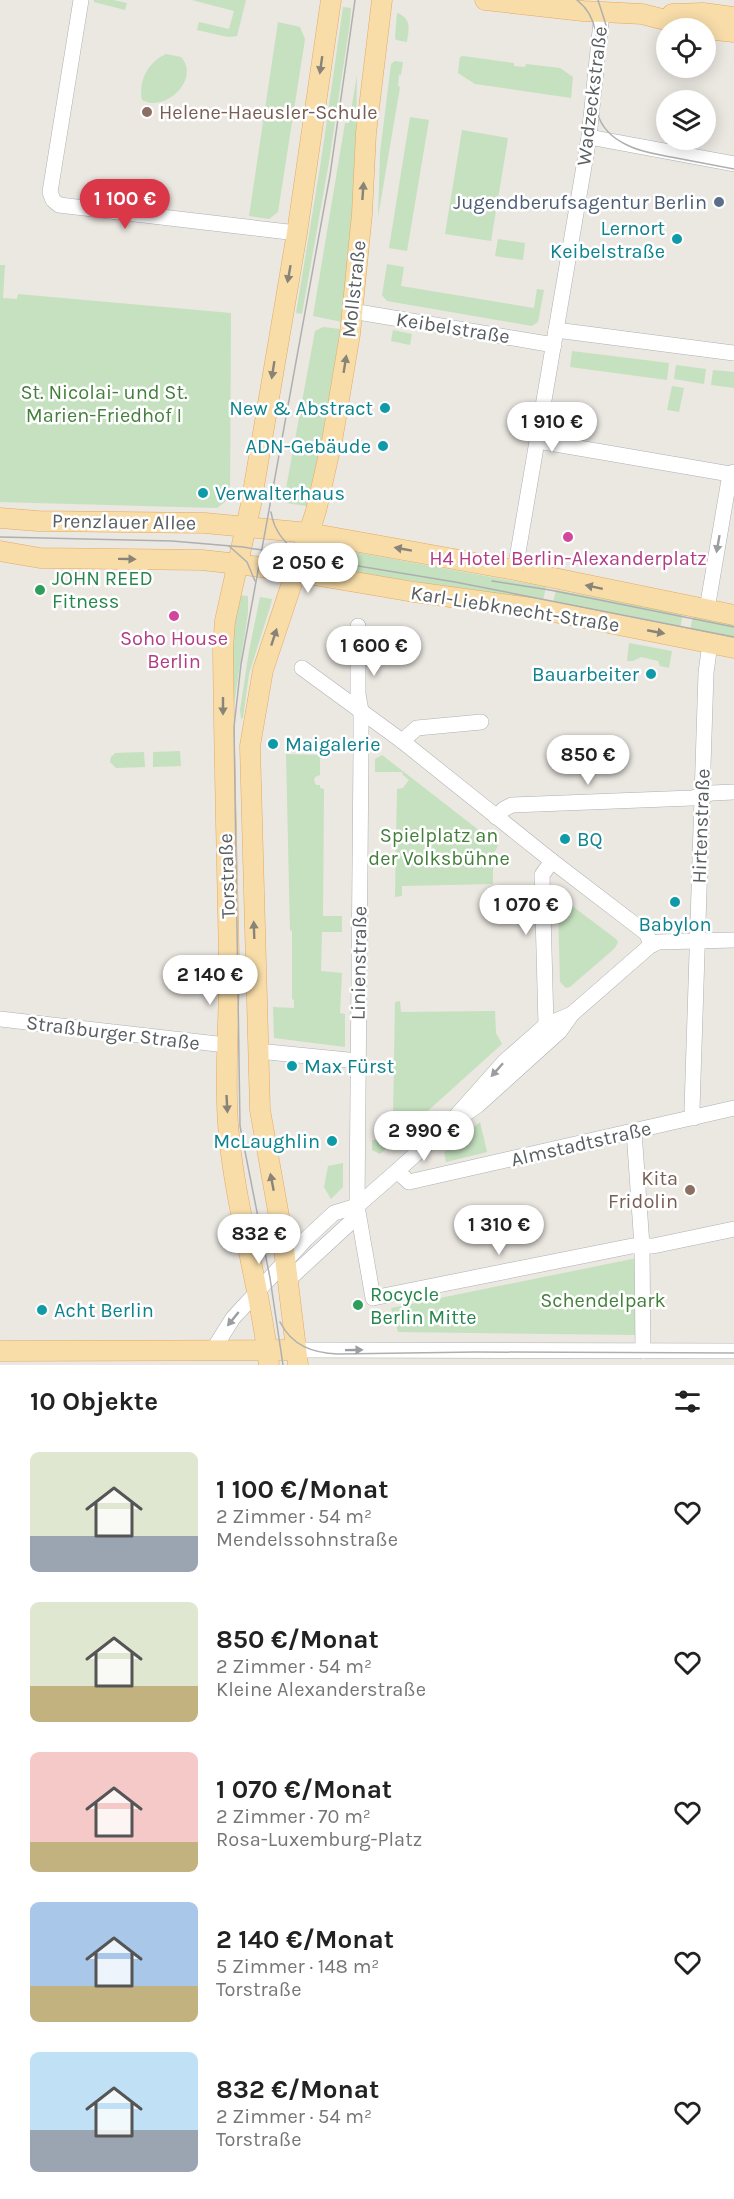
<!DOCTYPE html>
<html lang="de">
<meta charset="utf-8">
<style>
body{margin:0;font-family:Karla,sans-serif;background:#f6f6f6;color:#222;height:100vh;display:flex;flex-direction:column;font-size:22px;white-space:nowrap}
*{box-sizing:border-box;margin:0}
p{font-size:20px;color:#767676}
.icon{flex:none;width:33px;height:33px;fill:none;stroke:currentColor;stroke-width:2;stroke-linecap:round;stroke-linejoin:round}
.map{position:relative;height:1365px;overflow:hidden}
.drawer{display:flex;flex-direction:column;background:#fff;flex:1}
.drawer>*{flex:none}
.buttons{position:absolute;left:656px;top:18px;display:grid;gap:12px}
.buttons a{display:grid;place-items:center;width:60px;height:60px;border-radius:50%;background:#fff;box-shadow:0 3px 15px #0003;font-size:30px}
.price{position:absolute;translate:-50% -51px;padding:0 14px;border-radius:21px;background:#fff;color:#222;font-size:20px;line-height:39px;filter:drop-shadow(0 2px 3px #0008)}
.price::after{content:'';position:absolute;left:50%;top:36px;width:18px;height:14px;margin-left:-9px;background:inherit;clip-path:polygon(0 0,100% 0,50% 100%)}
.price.on{background:#da3848;color:#fff}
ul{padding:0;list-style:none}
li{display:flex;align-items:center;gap:18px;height:150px;padding:0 30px}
li span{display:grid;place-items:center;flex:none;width:168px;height:120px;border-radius:9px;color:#555}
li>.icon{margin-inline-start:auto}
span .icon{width:72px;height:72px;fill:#fffc;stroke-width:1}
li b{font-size:26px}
h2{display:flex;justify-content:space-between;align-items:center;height:72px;padding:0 30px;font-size:26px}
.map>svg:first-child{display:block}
.green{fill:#c5e1bf}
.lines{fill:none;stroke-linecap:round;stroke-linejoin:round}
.minor-casing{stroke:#adb0b3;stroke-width:16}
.major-casing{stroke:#e5a960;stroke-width:21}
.minor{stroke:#fff;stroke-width:15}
.major{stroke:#f8dda9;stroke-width:20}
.tram{stroke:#aeafaf;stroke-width:1.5}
.oneway{fill:#898477}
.oneway2{fill:#9b9ea0}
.education-dot{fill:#8d6e63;stroke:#fff;stroke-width:2}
.service-dot{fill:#5c6f8a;stroke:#fff;stroke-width:2}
.culture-dot{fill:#0f9aa8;stroke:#fff;stroke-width:2}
.hotel-dot{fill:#d1479c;stroke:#fff;stroke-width:2}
.leisure-dot{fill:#2e9e5b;stroke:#fff;stroke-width:2}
.labels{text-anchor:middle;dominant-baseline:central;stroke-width:5;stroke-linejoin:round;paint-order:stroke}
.street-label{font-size:20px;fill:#595e61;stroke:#fff}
.education-label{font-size:20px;fill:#785e54;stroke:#fff;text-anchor:start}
.service-label{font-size:20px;fill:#4e5e75;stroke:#fff;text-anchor:end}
.culture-label{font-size:20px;fill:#0d838f;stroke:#fff;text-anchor:end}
.park-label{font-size:20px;fill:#437f3a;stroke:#fff}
.hotel-label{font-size:20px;fill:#b23c85;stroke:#fff}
.leisure-label{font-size:20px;fill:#27864d;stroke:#fff;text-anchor:start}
</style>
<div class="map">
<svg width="734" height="1365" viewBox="0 0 734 1365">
<rect width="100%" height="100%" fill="#ebe7e1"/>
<g class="green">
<path d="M94,0H113L127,3L125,10L94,2Z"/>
<path d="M192,0H246L237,36L228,37L197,30L199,22L229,29L234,11Z"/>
<path d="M343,7L351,8L350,22L329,162L302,314L296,313L321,161Z"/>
<path d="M397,13C412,18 409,30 407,42L396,40L395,37Z"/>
<path d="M278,22L300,27L305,39L278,212L269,219L249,216Z"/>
<path d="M166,54L181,57C201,79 165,113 142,100C138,81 148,62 166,54Z"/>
<path d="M463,56L514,63V66L525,67L526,64L560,68L573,77L571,98L475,84L458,73L460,57Z"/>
<path d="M395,61L403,62L401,75H399L398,86L400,87L378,217L380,153L391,64Z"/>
<path d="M357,75L355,200L342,322L313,316L345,123H349Z"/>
<path d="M410,117L429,120L407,251L389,248Z"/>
<path d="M462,130L508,138L491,241L445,234Z"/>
<path d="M498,239L525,243L523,260L495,256Z"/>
<path d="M387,264L404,267L401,286L534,308L537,289L544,290L538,322L532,326L387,301L382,295Z"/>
<path d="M0,265H5L3,298L17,299L18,294L231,313L230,498L217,508L0,502Z"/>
<path d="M323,327L340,329L327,417L316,476L307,506L286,503L284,500L287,483L315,331Z"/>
<path d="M393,330L412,334L410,345L391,341Z"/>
<path d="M572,351L669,363L667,380L570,367Z"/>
<path d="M676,365L706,369L704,384L674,379Z"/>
<path d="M713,370L734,372V388L711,385Z"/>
<path d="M672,386L684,388L679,412L667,410Z"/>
<path d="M338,549L546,587L543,601L333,569Z"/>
<path d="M556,590L683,614L680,628L553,603Z"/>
<path d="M238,595L248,596V613L232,717L228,665Z"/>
<path d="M260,597L272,599L271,604L249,674L243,718L241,719L240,710L249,651Z"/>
<path d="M693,616L734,624V640L690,631Z"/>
<path d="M629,643L672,651L669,668L660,666L658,661L641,657L633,661H627Z"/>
<path d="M180,751L181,766L153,767V752Z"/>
<path d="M144,752L145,767L116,768L110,762L111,757L115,753Z"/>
<path d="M286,754L320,755V775L315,777L314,780L316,785H320V788L324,789L323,916H342V932H322L321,971L342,973L340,1013L345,1014V1047L274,1038L273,1007L294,1008V1000L292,999V931L290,930Z"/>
<path d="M382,755L498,845L493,856V884L402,886V896L395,897L397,789L403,788L409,780L403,775L402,772H375V759Z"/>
<path d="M567,902L616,939L618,942L615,948L570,987L566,988L560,982L558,910L560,905Z"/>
<path d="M400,1001L401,1012L495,1011L496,1033L502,1044L380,1154L372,1150V1140H377V1136H400V1133L405,1129L400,1120H393L395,1002Z"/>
<path d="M480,1122L487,1152L446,1162L444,1152Z"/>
<path d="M343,1163V1187L331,1199L324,1187L328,1166Z"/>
<path d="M637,1258L638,1335L398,1332L391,1308Z"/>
</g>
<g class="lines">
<defs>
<g id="minor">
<path d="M81,0L50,192L53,200L59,205L297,233"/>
<path d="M589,137L734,164"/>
<path d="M352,311L554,345"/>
<path d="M556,330L734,353"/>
<path d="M538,441L730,474L734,472"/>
<path d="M515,570L589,137L602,12"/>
<path d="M707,609L730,474"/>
<path d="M358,626V694L361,711V751L357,1206L373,1298L632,1246H653L734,1229"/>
<path d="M302,668L402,741L552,861L646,933L652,945"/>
<path d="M402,741L417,728L481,722"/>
<path d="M496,817L504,809L512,805L692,798L712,793L734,792"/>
<path d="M0,1019L226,1045"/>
<path d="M546,1025L542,875L552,861"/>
<path d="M258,1051L358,1061"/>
<path d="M468,1112L478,1105L560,1031L572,1014L651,945L658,942L734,940"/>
<path d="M694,1118L692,1109L706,673L710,643"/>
<path d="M634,1131L642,1246L643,1351"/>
<path d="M397,1171L409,1182L734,1108"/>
<path d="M287,1281L352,1221L357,1206"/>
<path d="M213,1350L233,1318L306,1239L334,1213L357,1206L397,1171L448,1125L504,1062L546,1025L572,1014"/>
<path d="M296,1350L734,1351"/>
</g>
<g id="major">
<path d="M485,0L583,11L642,14L697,28L734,32"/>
<path d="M672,14L703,13L734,17"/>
<path d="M0,518L38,521L205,523L309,533L515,570L734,615"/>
<path d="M0,551L40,558L202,560L238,564L296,572L414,592L539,609L734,648"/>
<path d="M0,1351L296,1350"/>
<path d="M269,1365C260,1284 234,1205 228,1124C224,1069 230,1015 229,961C227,856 224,752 223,648L225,621L251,504L297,233L331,0"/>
<path d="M298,1365L282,1233L260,1110L250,746L263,670L316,511L332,441L350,334L362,214L366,133L382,0"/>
</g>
</defs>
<use href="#minor" class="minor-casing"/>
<use href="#major" class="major-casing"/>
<use href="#minor" class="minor"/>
<use href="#major" class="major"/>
<g class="tram">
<path d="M577,0C626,39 560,114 627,145C640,152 656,154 671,157C692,161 713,165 734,169"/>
<path d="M598,0L606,25L603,50"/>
<path d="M271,512C274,531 284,544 301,554"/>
<path d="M0,537L172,541L243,547L455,582L734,637"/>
<path d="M229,546L247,562L255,581"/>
<path d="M492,581L550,590L734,627"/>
<path d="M280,1322C292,1346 313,1353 338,1354L476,1352L734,1353"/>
<path d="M283,1365L270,1278L240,1126L234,727L241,664L330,175L355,0"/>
</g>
</g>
<defs><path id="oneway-solid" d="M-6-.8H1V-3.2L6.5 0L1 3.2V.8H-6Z" transform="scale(1.5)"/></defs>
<g class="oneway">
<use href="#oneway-solid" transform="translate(321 65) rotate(98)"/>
<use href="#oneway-solid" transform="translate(363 191) rotate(-86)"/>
<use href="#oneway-solid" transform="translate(289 274) rotate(100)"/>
<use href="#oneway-solid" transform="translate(345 364) rotate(-81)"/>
<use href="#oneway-solid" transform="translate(273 370) rotate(99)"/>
<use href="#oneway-solid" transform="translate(403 549) rotate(-170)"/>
<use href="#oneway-solid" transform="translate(127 559) rotate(1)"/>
<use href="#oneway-solid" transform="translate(594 587) rotate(-168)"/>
<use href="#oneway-solid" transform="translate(656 632) rotate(11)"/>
<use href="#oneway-solid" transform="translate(274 637) rotate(-72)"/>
<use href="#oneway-solid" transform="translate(223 706) rotate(90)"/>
<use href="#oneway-solid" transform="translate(254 930) rotate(-92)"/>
<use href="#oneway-solid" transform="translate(227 1104) rotate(87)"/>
<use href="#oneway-solid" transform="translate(272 1182) rotate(-101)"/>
</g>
<g class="oneway2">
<use href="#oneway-solid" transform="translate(718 544) rotate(100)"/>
<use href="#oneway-solid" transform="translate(497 1070) rotate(132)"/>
<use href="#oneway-solid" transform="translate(233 1319) rotate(129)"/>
<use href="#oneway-solid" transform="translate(354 1350) rotate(-1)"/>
</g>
<g class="education-dot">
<circle cx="147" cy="112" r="6"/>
<circle cx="690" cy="1190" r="6"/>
</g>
<circle class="service-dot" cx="719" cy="202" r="6"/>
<g class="culture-dot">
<circle cx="677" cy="239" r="6"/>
<circle cx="385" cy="408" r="6"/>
<circle cx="383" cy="446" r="6"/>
<circle cx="203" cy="493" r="6"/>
<circle cx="651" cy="674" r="6"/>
<circle cx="273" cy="744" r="6"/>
<circle cx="565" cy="839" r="6"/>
<circle cx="675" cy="902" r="6"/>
<circle cx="292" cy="1066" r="6"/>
<circle cx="332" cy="1141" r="6"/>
<circle cx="42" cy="1310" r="6"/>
</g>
<g class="hotel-dot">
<circle cx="568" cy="537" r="6"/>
<circle cx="174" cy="616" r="6"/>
</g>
<g class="leisure-dot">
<circle cx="40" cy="590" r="6"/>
<circle cx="358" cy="1305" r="6"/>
</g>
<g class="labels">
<g class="street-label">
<text transform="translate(592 96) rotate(-83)">Wadzeckstraße</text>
<text transform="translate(354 289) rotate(-84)">Mollstraße</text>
<text transform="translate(453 328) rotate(9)">Keibelstraße</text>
<text transform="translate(124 522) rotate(1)">Prenzlauer Allee</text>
<text transform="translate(515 609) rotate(9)">Karl-Liebknecht-Straße</text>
<text transform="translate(701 826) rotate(-88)">Hirtenstraße</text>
<text transform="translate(227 876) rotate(-92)">Torstraße</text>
<text transform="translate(359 963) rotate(-89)">Linienstraße</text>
<text transform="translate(113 1033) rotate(7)">Straßburger Straße</text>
<text transform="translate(581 1144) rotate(-13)">Almstadtstraße</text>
</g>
<g class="education-label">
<text x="159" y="112">Helene-Haeusler-Schule</text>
<text x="678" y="1178" text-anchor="end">Kita<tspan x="678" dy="23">Fridolin</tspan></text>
</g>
<g class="service-label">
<text x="707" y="202">Jugendberufsagentur Berlin</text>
</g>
<g class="culture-label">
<text x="665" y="228">Lernort<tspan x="665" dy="23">Keibelstraße</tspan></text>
<text x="373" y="408">New &amp; Abstract</text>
<text x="371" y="446">ADN-Gebäude</text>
<text x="215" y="493" text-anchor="start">Verwalterhaus</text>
<text x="639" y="674">Bauarbeiter</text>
<text x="285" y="744" text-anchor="start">Maigalerie</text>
<text x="577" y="839" text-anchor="start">BQ</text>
<text x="675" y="924" text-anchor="middle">Babylon</text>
<text x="304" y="1066" text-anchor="start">Max Fürst</text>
<text x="320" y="1141">McLaughlin</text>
<text x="54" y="1310" text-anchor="start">Acht Berlin</text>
</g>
<g class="park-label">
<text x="104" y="392">St. Nicolai- und St.<tspan x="104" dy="23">Marien-Friedhof I</tspan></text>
<text x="439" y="835">Spielplatz an<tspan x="439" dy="23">der Volksbühne</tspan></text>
<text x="603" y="1300">Schendelpark</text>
</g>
<g class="hotel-label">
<text x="568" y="558">H4 Hotel Berlin-Alexanderplatz</text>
<text x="174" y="638">Soho House<tspan x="174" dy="23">Berlin</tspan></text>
</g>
<g class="leisure-label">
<text x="52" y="578">JOHN REED<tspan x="52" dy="23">Fitness</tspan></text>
<text x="370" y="1294">Rocycle<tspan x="370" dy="23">Berlin Mitte</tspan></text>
</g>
</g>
</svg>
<div class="buttons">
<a><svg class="icon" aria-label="locate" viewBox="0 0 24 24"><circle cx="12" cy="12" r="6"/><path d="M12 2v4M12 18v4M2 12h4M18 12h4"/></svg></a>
<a><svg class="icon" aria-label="layers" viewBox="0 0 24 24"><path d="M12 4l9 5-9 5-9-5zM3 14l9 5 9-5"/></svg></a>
</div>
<b class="price on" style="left:125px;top:230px">1 100 €</b>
<b class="price" style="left:552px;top:453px">1 910 €</b>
<b class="price" style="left:308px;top:594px">2 050 €</b>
<b class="price" style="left:374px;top:677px">1 600 €</b>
<b class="price" style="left:588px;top:786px">850 €</b>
<b class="price" style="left:526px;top:936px">1 070 €</b>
<b class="price" style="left:210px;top:1006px">2 140 €</b>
<b class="price" style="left:424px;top:1162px">2 990 €</b>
<b class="price" style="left:499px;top:1256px">1 310 €</b>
<b class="price" style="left:259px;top:1265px">832 €</b>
</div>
<section class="drawer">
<h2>10 Objekte<svg class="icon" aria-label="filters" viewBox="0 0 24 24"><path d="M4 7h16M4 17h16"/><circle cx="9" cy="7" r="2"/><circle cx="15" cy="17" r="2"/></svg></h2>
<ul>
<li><span style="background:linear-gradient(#dfe7d0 70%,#9aa5b1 0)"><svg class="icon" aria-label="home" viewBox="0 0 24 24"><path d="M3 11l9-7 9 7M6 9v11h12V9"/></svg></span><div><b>1 100 €/Monat</b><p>2 Zimmer · 54 m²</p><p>Mendelssohnstraße</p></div><svg class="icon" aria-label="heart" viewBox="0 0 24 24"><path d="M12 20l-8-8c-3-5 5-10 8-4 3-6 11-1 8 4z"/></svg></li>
<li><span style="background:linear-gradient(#dfe7d0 70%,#c2b280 0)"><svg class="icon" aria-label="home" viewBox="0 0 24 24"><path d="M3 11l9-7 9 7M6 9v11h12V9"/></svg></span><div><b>850 €/Monat</b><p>2 Zimmer · 54 m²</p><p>Kleine Alexanderstraße</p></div><svg class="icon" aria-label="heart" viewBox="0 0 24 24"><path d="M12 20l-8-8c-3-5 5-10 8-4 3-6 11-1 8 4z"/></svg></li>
<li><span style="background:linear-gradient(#f6c9c9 75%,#c2b280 0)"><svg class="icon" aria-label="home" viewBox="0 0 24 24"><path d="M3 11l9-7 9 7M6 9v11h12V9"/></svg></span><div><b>1 070 €/Monat</b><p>2 Zimmer · 70 m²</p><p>Rosa-Luxemburg-Platz</p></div><svg class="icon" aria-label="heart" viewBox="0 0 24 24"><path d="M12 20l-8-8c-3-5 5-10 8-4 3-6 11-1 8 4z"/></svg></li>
<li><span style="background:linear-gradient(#a9c7e8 70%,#c2b280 0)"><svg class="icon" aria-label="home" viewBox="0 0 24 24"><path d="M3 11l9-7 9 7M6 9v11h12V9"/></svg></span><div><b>2 140 €/Monat</b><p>5 Zimmer · 148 m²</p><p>Torstraße</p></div><svg class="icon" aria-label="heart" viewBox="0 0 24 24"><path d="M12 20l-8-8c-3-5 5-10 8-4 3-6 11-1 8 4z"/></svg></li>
<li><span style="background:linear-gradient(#bfe0f5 65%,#9aa5b1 0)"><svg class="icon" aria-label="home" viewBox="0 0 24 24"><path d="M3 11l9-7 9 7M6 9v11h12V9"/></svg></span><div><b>832 €/Monat</b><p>2 Zimmer · 54 m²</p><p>Torstraße</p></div><svg class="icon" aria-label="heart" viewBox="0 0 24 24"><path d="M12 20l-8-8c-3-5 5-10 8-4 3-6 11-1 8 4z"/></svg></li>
</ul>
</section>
